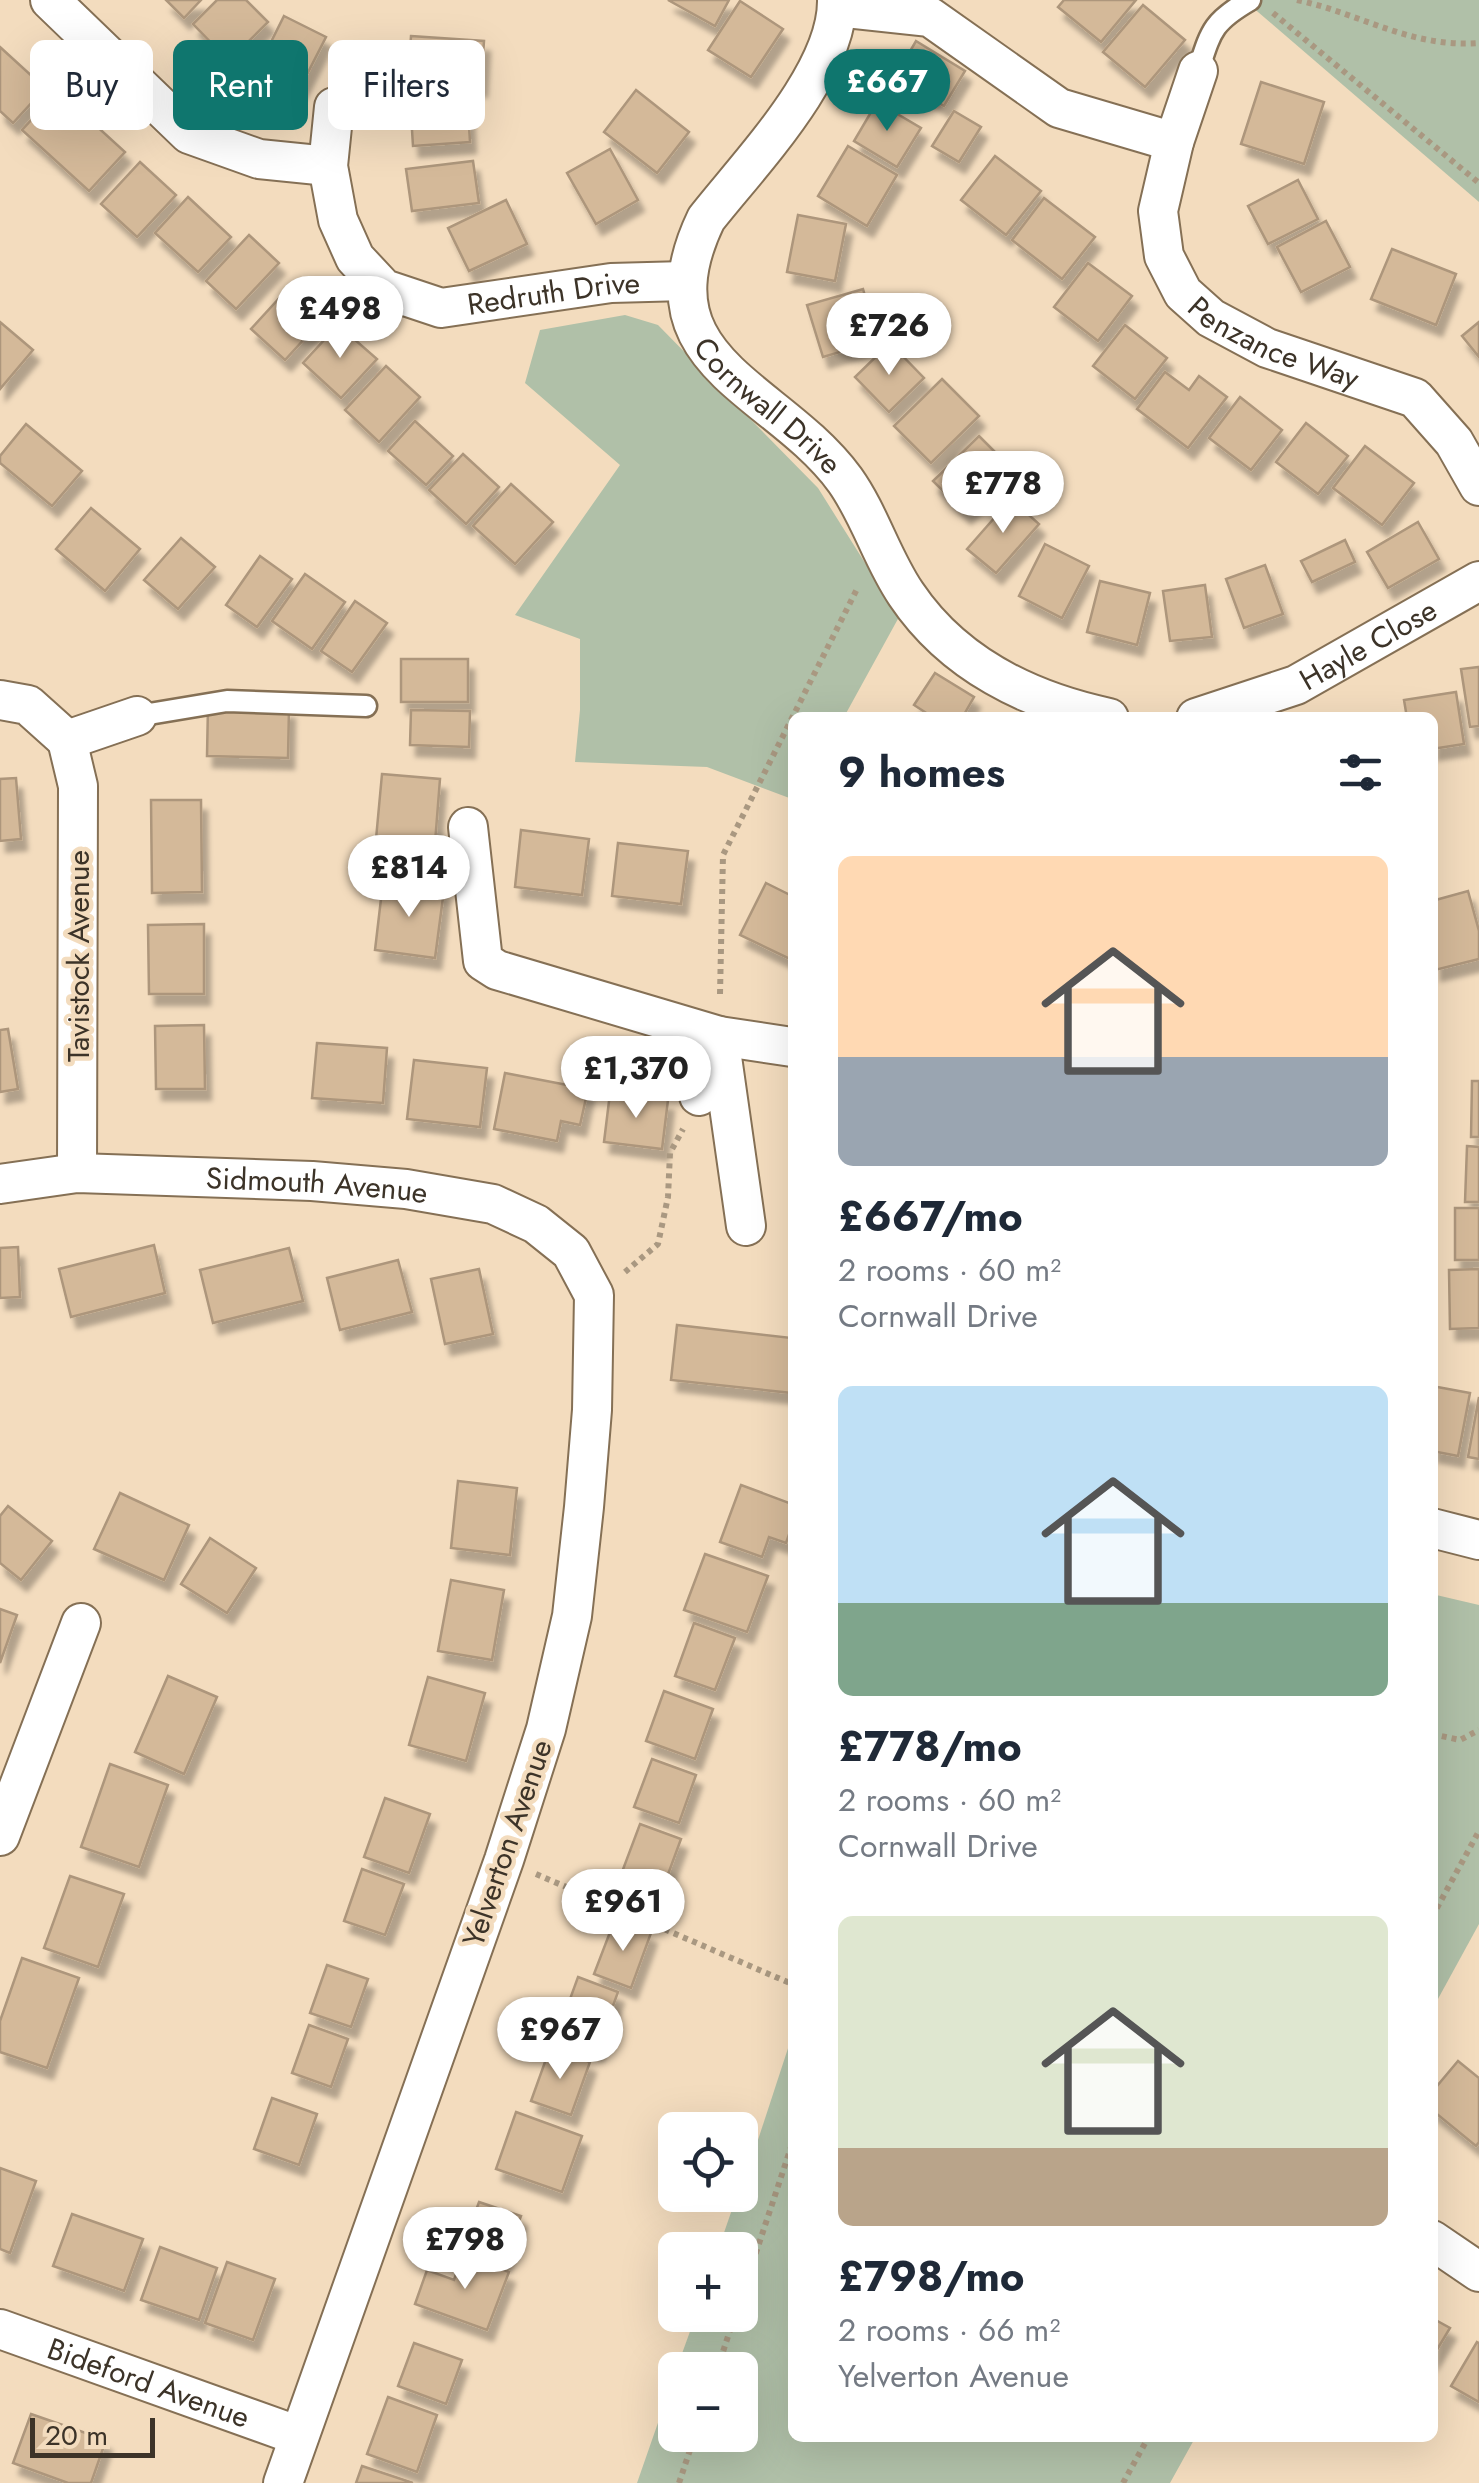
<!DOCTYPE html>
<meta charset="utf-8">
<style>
body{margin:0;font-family:Jost,sans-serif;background:#f6f6f7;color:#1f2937;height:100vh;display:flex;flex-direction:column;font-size:38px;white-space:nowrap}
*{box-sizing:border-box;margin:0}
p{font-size:32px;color:#747a83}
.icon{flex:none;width:55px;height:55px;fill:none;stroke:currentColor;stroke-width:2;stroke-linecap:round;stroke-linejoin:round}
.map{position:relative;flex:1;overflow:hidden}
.panel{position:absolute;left:788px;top:712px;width:650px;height:1730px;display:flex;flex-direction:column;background:#fff;border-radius:15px;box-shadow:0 10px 40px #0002}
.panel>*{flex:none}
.hud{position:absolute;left:30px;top:40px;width:608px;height:90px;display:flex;gap:20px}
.fabs{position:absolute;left:658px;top:2112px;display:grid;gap:20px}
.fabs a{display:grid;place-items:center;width:100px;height:100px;border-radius:15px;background:#fff;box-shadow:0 10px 40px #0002;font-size:50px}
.scale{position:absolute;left:30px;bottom:25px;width:125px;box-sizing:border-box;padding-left:10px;border:5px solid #3c3328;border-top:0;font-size:28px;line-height:35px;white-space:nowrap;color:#3c3328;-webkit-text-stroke:8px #f3dcbe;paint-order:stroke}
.price{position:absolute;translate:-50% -85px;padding:0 22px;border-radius:35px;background:#fff;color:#222;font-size:32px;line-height:65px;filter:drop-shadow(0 2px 5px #0008)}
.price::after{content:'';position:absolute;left:50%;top:60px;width:30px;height:22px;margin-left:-15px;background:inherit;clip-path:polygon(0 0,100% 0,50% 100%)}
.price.selected{background:#0f766e;color:#fff}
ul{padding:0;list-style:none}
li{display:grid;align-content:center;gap:20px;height:530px;padding:0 50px}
li span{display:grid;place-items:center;height:310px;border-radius:15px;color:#555}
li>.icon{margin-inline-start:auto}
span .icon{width:180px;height:180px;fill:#fffc;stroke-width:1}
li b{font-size:42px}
h2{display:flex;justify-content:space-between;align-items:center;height:120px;padding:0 50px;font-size:42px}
.tag{padding:0 35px;border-radius:15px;background:#fff;box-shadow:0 10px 40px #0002;font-size:35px;line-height:90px}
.tag.selected{background:#0f766e;color:#fff}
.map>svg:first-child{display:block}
.green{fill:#b0c0a8}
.building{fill:#d4b999;stroke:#ad967b;stroke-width:2.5;filter:url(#shadow)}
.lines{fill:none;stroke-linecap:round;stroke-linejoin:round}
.service-casing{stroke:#857055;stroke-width:25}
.minor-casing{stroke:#857055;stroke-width:42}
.path{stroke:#a99881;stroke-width:6;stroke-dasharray:5 5;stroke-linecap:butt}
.service{stroke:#fff;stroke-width:20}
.minor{stroke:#fff;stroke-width:38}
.labels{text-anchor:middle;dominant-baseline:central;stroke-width:9;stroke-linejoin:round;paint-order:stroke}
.street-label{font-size:30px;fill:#3c3328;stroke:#f3dcbe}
</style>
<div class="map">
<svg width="1479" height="2483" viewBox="0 0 1479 2483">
<defs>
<filter id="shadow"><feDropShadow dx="6" dy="11" stdDeviation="2.5" flood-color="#0004"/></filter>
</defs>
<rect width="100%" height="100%" fill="#f3dcbe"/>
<g class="green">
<path d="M1244,0H1479V202Z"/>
<path d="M625,315L658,325L818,488L899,617L844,717L792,718V799L707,767L575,762L580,710V639L515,615L620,465L525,383L540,330Z"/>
<path d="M1432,1594L1479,1605V1924L1433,2008Z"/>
<path d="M792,2036V2438H1195L1170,2483H637L675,2374V2435H740V2370H676L696,2315H740V2250H718L737,2195H740Z"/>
</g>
<g class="building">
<path d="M166,0H201L184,18Z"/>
<path d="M217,0H246L268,22L229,61L193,24Z"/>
<path d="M668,0H729L715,26Z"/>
<path d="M1064,0H1136L1101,42L1058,7Z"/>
<path d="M740,1L783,29L751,77L708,50Z"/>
<path d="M1143,5L1185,40L1145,87L1103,52Z"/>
<path d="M284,16L326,37L300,88L258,68Z"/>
<path d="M411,36L484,41L481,86L408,81Z"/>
<path d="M916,41L965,71L944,106L895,77Z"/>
<path d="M0,47L45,88L13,123L0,111Z"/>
<path d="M1261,82L1324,102L1304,164L1241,144Z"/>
<path d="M636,90L689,132L657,173L604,132Z"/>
<path d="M58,91L125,152L89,191L22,130Z"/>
<path d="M467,94L470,142L413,146L410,98Z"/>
<path d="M877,102L921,128L897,167L854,141Z"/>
<path d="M954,111L981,127L959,162L932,146Z"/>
<path d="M848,146L897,175L867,226L818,196Z"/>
<path d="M610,149L638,200L596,224L567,173Z"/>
<path d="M995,156L1041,191L1006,235L961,200Z"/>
<path d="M473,161L479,203L412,211L406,169Z"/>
<path d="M140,162L176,195L137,237L101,204Z"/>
<path d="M1298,180L1318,219L1268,244L1248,206Z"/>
<path d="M188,197L231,237L198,272L155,233Z"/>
<path d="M1044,198L1095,237L1062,279L1012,240Z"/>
<path d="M506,200L527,244L469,271L448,228Z"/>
<path d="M798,215L846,224L835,281L787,272Z"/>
<path d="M1326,221L1350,267L1301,292L1277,247Z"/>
<path d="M249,235L279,263L236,309L206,281Z"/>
<path d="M1392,249L1456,274L1436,325L1371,299Z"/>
<path d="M1088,263L1132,296L1098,341L1054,307Z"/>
<path d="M294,282L328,313L285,360L251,329Z"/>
<path d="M863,289L878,341L823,357L807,305Z"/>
<path d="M0,322L33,350L0,389Z"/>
<path d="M1479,322V357L1462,336Z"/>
<path d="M338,325L377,359L341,398L303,363Z"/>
<path d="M1125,325L1167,358L1135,399L1093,366Z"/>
<path d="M890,343L924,378L889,412L855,377Z"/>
<path d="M386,366L420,397L379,442L345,410Z"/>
<path d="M1165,372L1189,390L1199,376L1227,397L1188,448L1137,409Z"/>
<path d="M942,379L979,416L931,463L894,426Z"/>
<path d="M1240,397L1282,430L1251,470L1209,438Z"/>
<path d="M415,421L453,456L426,485L388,451Z"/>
<path d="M1306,423L1348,456L1318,494L1276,462Z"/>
<path d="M26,424L82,471L52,506L0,463V456Z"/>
<path d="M979,436L1011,468L965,513L933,481Z"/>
<path d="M1365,446L1414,483L1382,525L1333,488Z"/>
<path d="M463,454L499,487L466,524L429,490Z"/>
<path d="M511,484L553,522L515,564L473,526Z"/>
<path d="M1011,499L1039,524L996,573L967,549Z"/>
<path d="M91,508L140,549L105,591L56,549Z"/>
<path d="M1418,522L1439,559L1388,588L1367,552Z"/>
<path d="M181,538L215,567L178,609L144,580Z"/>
<path d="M1345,540L1355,562L1312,582L1301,561Z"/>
<path d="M1045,544L1089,566L1062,618L1019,596Z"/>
<path d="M260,556L292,579L257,627L226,605Z"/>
<path d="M1265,565L1283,614L1244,628L1226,579Z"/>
<path d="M305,574L345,602L312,649L272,621Z"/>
<path d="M1100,581L1150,593L1137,645L1087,632Z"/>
<path d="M1205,585L1212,637L1170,641L1163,591Z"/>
<path d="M355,601L387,623L352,672L321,651Z"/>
<rect x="401" y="659" width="67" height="43"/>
<path d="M1479,667V726L1470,727L1461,669Z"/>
<path d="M935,673L974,697L962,718H934L914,705Z"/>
<path d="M1456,692L1464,744L1432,749V718H1407L1404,700Z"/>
<path d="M208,706L289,708L288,758L207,756Z"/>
<path d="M411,710L470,711L469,747L410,745Z"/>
<path d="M382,774L440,779L435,843L376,839Z"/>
<path d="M16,778L21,839L0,841V779Z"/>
<path d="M151,800H201L202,892L152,893Z"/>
<path d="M521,830L589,839L582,895L515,887Z"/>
<path d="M618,843L688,851L681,904L612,896Z"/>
<path d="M383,882L444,890L435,958L375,950Z"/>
<path d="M766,883L792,896V960L740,935Z"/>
<path d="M1468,891L1479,931V959L1435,970L1432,901Z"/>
<path d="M204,924V994H149L148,925Z"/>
<path d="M204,1025L205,1089H156L155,1026Z"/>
<path d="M8,1029L18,1089L0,1092V1030Z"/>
<path d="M317,1043L387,1048L383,1103L312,1098Z"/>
<path d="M414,1060L487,1068L480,1127L407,1119Z"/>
<path d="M505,1073L588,1089L580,1125L561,1121L557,1141L494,1129Z"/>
<path d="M1472,1081H1479V1137H1471Z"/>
<path d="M610,1093L668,1100L662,1149L604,1142Z"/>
<path d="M1467,1146L1479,1147V1202H1465Z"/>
<rect x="1455" y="1208" width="24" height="52"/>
<path d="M154,1245L165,1293L71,1317L59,1269Z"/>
<path d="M18,1247L20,1297L0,1298V1248Z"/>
<path d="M289,1248L303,1301L213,1323L200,1270Z"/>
<path d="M398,1260L412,1312L340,1330L327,1278Z"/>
<path d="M479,1269L493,1334L445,1344L431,1279Z"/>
<path d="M1479,1269V1328L1450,1329L1449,1270Z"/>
<path d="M677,1325L792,1338V1393L671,1380Z"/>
<path d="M1432,1386L1470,1393L1458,1456L1432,1451Z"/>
<path d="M1479,1397V1459L1468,1457Z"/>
<path d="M458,1481L517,1488L510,1555L451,1548Z"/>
<path d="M741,1485L792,1504V1526L786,1543L769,1537L762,1557L720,1542Z"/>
<path d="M120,1493L189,1525L164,1580L94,1549Z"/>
<path d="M8,1506L52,1541L21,1580L0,1563V1516Z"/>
<path d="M210,1538L256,1568L227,1613L181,1584Z"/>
<path d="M705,1554L768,1576L747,1632L684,1610Z"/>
<path d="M451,1580L504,1590L492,1660L438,1651Z"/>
<path d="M0,1609L17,1615L0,1663Z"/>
<path d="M694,1623L735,1638L715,1690L675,1676Z"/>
<path d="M168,1676L217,1697L184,1774L135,1752Z"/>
<path d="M428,1677L485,1693L466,1761L409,1745Z"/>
<path d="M664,1691L713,1709L695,1759L646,1741Z"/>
<path d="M652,1759L696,1775L679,1823L634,1807Z"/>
<path d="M110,1764L168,1785L139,1867L81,1847Z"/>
<path d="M385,1798L430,1814L409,1873L364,1857Z"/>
<path d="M640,1824L681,1839L660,1896L619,1880Z"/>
<path d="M362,1869L404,1884L385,1935L344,1921Z"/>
<path d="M70,1876L124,1894L98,1967L44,1948Z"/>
<path d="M615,1919L651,1933L631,1988L594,1974Z"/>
<path d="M22,1958L79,1978L47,2068L0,2052V2021Z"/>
<path d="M327,1965L368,1979L351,2027L310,2013Z"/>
<path d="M578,1977L618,1992L597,2050L557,2035Z"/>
<path d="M309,2025L348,2039L331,2087L292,2073Z"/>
<path d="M550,2048L590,2062L571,2115L531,2101Z"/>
<path d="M1458,2061L1479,2078V2142L1476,2146L1432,2110V2092Z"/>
<path d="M272,2098L317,2114L299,2165L254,2149Z"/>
<path d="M516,2112L582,2136L562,2192L496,2169Z"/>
<path d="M0,2168L36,2181L10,2253L0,2249Z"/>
<path d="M479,2202L521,2216L504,2261L463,2246Z"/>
<path d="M72,2214L143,2239L124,2291L53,2266Z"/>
<path d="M160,2247L217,2268L199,2320L141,2300Z"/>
<path d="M463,2254L509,2272L487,2330L415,2304L427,2270L454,2280Z"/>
<path d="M227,2262L275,2279L253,2340L205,2323Z"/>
<path d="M1432,2318L1450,2328L1432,2358Z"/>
<path d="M1477,2342L1479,2343V2402L1451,2386Z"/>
<path d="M414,2343L462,2360L446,2404L398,2386Z"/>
<path d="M388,2397L437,2415L417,2472L367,2454Z"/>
<path d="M31,2414L106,2440L91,2483H68L13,2463Z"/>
<path d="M362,2466L413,2483H356Z"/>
</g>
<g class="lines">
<defs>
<g id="service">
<path d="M1198,71C1211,31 1212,22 1250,0"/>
<path d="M137,716L227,701L366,706"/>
</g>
<g id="minor">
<path d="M50,0L189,134L259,159L328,166"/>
<path id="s1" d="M837,0C838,73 750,163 706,219C637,363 776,386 845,480C870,515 882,559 906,594C953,664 1029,701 1109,718"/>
<path d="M837,7L930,17L1059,108L1174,142"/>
<path id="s2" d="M1198,71L1174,142L1158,211L1164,256L1183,293L1211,318L1267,348L1415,398L1454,442L1479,486"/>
<path id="s3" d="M334,107L328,166L338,220L355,258L384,289L441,308L611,283L685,281"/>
<path d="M0,700L28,705L67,740"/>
<path id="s4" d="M1196,718L1296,685L1479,581"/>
<path d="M67,740L78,786L77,1173"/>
<path d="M67,740L137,716"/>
<path d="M468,827L483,961L497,970L719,1036L746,1226"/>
<path d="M699,1096L719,1036L792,1047"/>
<path id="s5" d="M0,1184L77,1173L312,1181L406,1189L493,1204L536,1224L571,1252L594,1295L592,1410L584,1507L572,1616L546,1729L504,1860L283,2483"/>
<path d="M1432,1528L1479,1540"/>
<path d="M0,1836L81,1623"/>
<path d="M1432,2240L1479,2272"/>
<path id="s6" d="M0,2329L299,2436"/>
</g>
</defs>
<use href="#service" class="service-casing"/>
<use href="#minor" class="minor-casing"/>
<g class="path">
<path d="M1297,0C1362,14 1410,48 1479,43"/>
<path d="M1273,13L1479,183"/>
<path d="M720,994L723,855L857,589"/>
<path d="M625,1272L658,1244L668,1197L670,1153L683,1129"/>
<path d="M1432,1734L1460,1740L1479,1730"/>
<path d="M536,1874L792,1984"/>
<path d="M1432,1917L1479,1831"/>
<path d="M740,2301L792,2144"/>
<path d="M717,2370L735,2315"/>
<path d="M679,2483L695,2435"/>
<path d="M1123,2483L1148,2438"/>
</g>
<use href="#service" class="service"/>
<use href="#minor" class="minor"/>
</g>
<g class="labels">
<g class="street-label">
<text stroke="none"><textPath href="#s3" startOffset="372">Redruth Drive</textPath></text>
<text stroke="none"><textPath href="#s2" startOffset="338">Penzance Way</textPath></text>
<text stroke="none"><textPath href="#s1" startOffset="480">Cornwall Drive</textPath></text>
<text stroke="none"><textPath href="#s4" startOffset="188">Hayle Close</textPath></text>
<text transform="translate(78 956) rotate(-90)">Tavistock Avenue</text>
<text stroke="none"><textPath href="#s5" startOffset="318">Sidmouth Avenue</textPath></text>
<text transform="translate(507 1843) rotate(-71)">Yelverton Avenue</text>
<text stroke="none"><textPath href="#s6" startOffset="158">Bideford Avenue</textPath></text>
</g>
</g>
</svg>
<div class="fabs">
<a><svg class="icon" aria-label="locate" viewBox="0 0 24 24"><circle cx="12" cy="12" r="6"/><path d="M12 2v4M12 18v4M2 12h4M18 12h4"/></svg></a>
<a>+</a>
<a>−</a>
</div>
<div class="scale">20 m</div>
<b class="price selected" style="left:887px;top:134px">£667</b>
<b class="price" style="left:340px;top:361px">£498</b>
<b class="price" style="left:889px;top:378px">£726</b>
<b class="price" style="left:1003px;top:536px">£778</b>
<b class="price" style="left:409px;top:920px">£814</b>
<b class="price" style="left:636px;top:1121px">£1,370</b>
<b class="price" style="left:623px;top:1954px">£961</b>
<b class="price" style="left:560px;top:2082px">£967</b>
<b class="price" style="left:465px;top:2292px">£798</b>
<div class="hud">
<a class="tag">Buy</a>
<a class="tag selected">Rent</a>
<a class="tag">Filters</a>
</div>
<section class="panel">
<h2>9 homes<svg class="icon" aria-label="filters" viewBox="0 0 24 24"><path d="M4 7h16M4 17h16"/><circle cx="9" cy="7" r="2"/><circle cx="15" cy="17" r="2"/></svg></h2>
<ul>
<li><span style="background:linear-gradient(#ffd9b3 65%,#9aa5b1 0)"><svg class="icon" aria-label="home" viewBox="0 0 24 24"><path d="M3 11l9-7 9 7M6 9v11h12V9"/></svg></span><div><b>£667/mo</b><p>2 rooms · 60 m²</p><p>Cornwall Drive</p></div></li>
<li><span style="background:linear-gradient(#bfe0f5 70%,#7fa58c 0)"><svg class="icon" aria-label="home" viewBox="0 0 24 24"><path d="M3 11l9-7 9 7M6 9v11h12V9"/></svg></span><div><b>£778/mo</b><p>2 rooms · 60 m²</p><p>Cornwall Drive</p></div></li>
<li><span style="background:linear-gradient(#dfe7d0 75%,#b9a48a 0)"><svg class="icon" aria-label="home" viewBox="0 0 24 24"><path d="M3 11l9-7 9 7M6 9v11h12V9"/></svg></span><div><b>£798/mo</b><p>2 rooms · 66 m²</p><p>Yelverton Avenue</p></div></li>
</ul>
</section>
</div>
